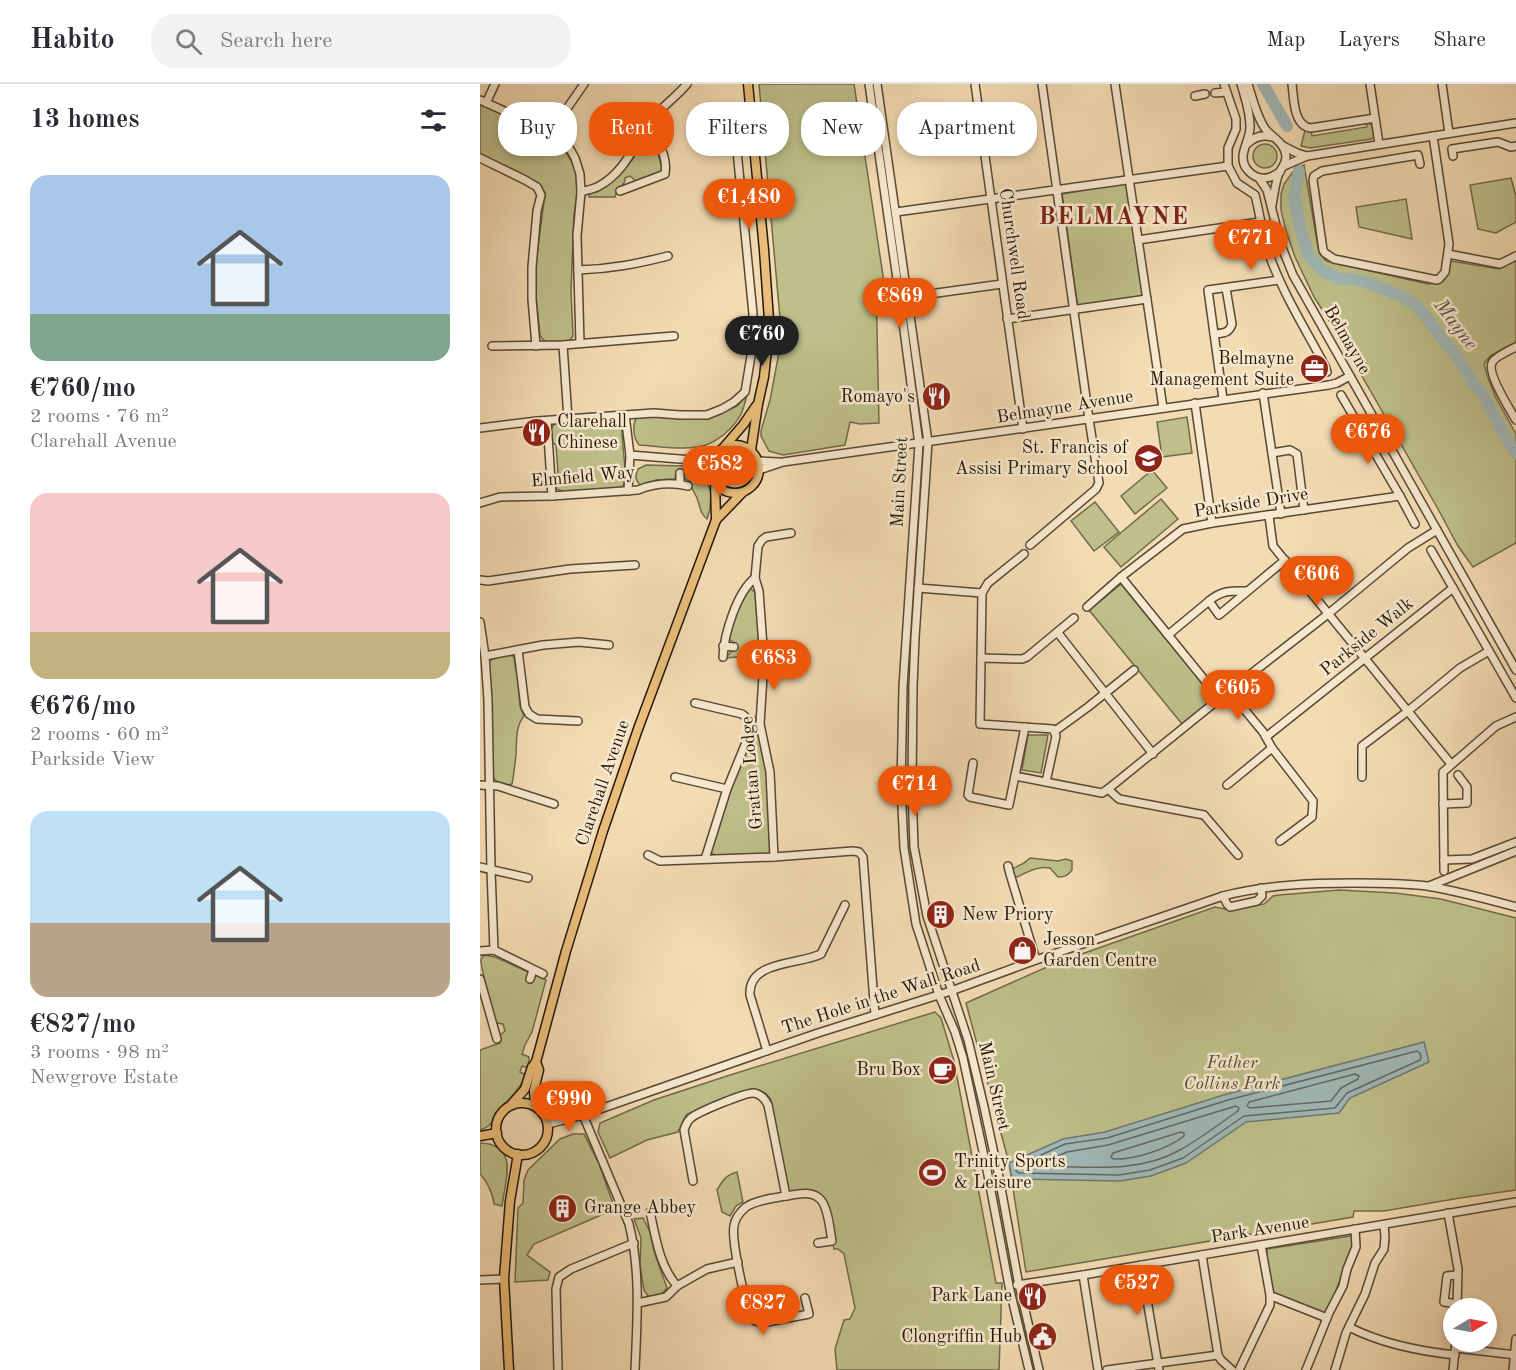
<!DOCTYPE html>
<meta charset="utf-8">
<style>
body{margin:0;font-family:"Old Standard TT",serif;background:#f2f2f3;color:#2b2b33;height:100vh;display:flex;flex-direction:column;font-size:22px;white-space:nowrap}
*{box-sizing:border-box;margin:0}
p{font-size:20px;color:#7c7c81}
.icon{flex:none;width:33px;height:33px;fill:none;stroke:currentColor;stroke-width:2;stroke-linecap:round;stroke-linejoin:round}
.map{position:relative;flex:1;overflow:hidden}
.drawer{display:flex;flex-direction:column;background:#fff;width:480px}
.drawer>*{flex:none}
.top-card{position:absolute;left:18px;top:18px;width:570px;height:54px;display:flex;gap:12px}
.needle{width:39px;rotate:80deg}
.tools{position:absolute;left:963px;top:1214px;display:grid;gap:12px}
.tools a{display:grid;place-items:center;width:54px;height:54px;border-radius:50%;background:#fff;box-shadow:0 3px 9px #0003;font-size:30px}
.price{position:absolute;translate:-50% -51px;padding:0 14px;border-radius:21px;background:#ea580c;color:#fff;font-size:20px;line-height:39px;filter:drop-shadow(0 2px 3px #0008)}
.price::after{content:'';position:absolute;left:50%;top:36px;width:18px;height:14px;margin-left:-9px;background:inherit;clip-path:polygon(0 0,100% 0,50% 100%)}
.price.current{background:#222;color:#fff}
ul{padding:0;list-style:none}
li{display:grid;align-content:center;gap:12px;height:318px;padding:0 30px}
li span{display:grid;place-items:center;height:186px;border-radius:18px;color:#555}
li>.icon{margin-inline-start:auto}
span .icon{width:108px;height:108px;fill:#fffc;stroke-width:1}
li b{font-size:26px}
h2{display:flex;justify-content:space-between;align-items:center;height:72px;padding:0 30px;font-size:26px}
.tag{padding:0 21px;border-radius:24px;background:#fff;box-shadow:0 3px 9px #0003;font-size:21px;line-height:54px}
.tag.current{background:#ea580c;color:#fff}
header{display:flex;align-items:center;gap:36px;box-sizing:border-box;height:84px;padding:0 30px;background:#fff;border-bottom:2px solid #e1e1e2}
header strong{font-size:28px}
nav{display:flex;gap:33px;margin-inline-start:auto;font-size:21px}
.search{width:420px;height:54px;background:#f2f2f3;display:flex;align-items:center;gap:15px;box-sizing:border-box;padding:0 21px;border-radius:24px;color:#7c7c81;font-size:22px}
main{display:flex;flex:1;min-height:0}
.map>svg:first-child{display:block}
.green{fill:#bebf8a;stroke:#706b4a;stroke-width:1.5}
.water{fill:#a0b8b7;stroke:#6e7871;stroke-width:1.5}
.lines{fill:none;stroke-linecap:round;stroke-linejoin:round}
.shore{stroke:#626860;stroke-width:1.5}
.river{stroke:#a0b8b7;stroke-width:12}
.minor-casing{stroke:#574834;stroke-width:10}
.major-casing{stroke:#231709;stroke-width:11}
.minor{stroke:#f7e8ce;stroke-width:7}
.major{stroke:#eabe7a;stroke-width:8}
.labels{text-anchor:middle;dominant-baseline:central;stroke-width:5;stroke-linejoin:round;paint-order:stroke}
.street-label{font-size:18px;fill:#231709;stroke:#f7e8ce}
.poi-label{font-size:18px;fill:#231709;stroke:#f7e8ce;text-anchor:end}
.park-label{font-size:18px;font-style:italic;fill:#524930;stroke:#f7e8ce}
.water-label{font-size:20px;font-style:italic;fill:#4f4f46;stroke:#f7e8ce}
.district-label{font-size:24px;font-weight:bold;letter-spacing:1.5px;fill:#7a1f14;stroke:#f7e8ce}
</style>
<header>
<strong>Habito</strong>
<div class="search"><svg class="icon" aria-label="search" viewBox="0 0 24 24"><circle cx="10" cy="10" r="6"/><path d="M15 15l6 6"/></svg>Search here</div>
<nav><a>Map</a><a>Layers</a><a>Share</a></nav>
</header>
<main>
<section class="drawer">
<h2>13 homes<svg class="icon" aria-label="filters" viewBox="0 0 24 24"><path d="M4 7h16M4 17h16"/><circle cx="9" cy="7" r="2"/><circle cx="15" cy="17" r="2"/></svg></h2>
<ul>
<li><span style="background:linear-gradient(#a9c7e8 75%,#7fa58c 0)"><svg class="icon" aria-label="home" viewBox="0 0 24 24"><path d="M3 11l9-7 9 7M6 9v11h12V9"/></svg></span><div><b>€760/mo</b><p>2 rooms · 76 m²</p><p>Clarehall Avenue</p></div></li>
<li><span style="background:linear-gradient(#f6c9c9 75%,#c2b280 0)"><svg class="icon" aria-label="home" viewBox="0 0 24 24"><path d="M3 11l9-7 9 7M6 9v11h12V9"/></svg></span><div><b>€676/mo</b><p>2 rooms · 60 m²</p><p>Parkside View</p></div></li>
<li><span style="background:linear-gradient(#bfe0f5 60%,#b9a48a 0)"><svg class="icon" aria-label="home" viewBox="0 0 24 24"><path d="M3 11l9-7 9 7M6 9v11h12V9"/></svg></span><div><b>€827/mo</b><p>3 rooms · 98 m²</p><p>Newgrove Estate</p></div></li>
</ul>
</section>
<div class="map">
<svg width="1036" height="1286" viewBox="0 0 1036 1286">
<rect width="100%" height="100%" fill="#f3dbb3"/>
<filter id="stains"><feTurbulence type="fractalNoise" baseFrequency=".00333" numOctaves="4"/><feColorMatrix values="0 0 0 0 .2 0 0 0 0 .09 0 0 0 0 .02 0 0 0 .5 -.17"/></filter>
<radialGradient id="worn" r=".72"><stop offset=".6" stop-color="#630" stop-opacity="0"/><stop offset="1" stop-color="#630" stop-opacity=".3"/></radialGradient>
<g class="green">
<path d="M279,0H374L404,198L396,200L399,339L380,340L370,338L365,361L303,371L289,367L281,352V347L290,316L298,274L300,234Z"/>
<path d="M0,19L69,52L87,70L96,85L98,105L94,131L91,208L93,252L89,257C79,258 64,262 60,251L56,213L55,187L65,109L61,102L54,97L0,71Z"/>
<path d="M886,38L892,41L894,53L891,55L830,64L821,62L825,46L831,47L832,52L887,43Z"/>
<path d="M170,53L174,55L182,84L181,88L157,98L150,92L145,94C145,100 143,100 139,104C137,106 136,110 135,113H109V110L125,103L139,92L152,76L164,56Z"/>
<circle cx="785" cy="72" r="12"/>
<path d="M824,81L839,169L846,177L948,200L961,198L967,191L971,177L1019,185L1036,176V258L1010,272L1004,280L1007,291L1016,314L1036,350V459L993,483L978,462L958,425L859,252L834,213L815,173L806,147L801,126V110L804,100L815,85Z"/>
<path d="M1031,94L1036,112V138L1016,149L998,145L990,101Z"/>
<path d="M646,99L663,213L598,224L582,110Z"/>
<path d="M926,115L932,155L879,143L876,123Z"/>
<path d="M267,311C265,317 264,324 261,330C253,345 235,361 217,363C198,366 178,362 159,361C153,354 152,340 157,333L229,334L257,322Z"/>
<path d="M707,333L712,369L682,373L677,338Z"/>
<path d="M135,336L141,339L146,396L143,402L135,405L83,407L76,405L75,391L78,389L76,361L72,358L71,345L74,340Z"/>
<path d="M166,381L203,382L214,387L227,397L231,409L230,425L227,435C220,429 221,425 218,417C216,409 211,407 211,398L205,395L204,388H196L195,395L176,396L160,401C155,395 155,392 158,385Z"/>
<path d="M672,386L687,404L655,430L641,412Z"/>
<path d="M681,415L698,435L641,483L624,463Z"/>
<path d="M615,418L639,448L614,467L591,437Z"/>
<path d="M641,500L734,614L702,640L609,526Z"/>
<path d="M269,504L275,508L280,571L245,574L254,565V559L248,554L262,515Z"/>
<path d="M30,571L33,572L34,574L38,597L40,622L44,632C35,643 37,657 36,670C35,680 34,690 32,700C25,702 16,699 13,693L12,634L8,580C11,573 22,572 30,571Z"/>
<path d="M265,630L275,633L278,640L287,690L290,766L289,769L285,770L235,771L231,769V764L249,709L271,653Z"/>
<path d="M548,651H568L561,689L542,686Z"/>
<path d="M550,774L578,777L586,775L592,777V786C588,791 586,793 578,793L570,784C567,784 563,783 560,784C556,784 541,791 537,793L533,792L532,788L534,784L544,779Z"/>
<path d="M859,806L915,809L961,815L1036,834V1106L980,1114L904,1127H874L873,1133L546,1188L529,1079L486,919L576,879L735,823L750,826L784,820L793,812L799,811Z"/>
<path d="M5,871L15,873L66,896L52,948L45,961L42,970L49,973L48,984L42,982L40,988L46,991C40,1006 29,1014 20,1026C13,1035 12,1043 0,1046V966L20,959V951L25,947L23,940L16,939C13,928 0,883 1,875C2,873 3,872 5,871Z"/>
<path d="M455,928L461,934L474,977L516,1199H522L519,1286H357L355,1265L364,1236L370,1235L375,1224L364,1170L358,1165H354L344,1123L329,1108L308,1109L291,1016C286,1008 281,1006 272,1005L216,1026L206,1031L198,1048L167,1056L130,1074L118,1048L120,1039L174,1016L250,991Z"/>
<path d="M93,1050H104L119,1080L135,1125L54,1160L47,1171L70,1188L68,1196L35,1198L38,1124L43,1119L44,1096L48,1086L80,1055Z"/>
<path d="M0,1059C40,1060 25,1097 22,1122L14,1120C13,1110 7,1097 0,1090Z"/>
<path d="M257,1088L263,1118L256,1122L250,1132L242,1128L237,1106C243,1096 246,1091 257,1088Z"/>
<path d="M163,1134L170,1148L174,1167L187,1204L180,1212H168L164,1206L160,1182L161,1154L154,1135Z"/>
<path d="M877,1151L846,1233L793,1210L787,1173V1165Z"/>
</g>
<path class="water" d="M944,958L949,978L870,1014L859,1029L766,1038L706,1079L671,1092L640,1097L532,1095L529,1079L583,1055L625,1048L747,1010Z"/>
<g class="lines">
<g class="shore">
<path d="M937,967L940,969L941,973L940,976L867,1009L855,1024L764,1032L703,1074L670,1086L639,1091L539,1089L536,1087L537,1082L585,1060L627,1054L748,1016Z"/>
<path d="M875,990L879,992L878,995L861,1004L851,1017L770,1024L767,1022L769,1018Z"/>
<path d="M756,1022L759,1024L758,1027C739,1040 720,1055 700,1066C659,1089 612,1083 568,1082L565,1080L566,1077L587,1068L628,1061Z"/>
<path d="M701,1048L704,1049V1052C688,1065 654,1076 633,1075L631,1073L633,1069Z"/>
</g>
<g class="river">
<path d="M783,0L807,42"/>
<path d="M819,87L814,111L820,143L828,170L841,186L859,195H873L889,199L923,213L937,222L977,273L994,300L1001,308L1024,350L1036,369"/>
</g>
<defs>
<g id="minor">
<path d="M389,0L420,216L439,360L423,603L421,703L424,764L436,840L459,911L475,948L483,974L508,1091L529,1202L549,1286"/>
<path d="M397,0L448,358L435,554L433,602L432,704L434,763L447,832L488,956L504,1023L518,1088L538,1196L559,1286"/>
<path d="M495,0L543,345"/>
<path d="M635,0L683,324"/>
<path d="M744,0L756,35V45L748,64V82L757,99L775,111C780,130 782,150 789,170C802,208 826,246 845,282L847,288"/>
<path d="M761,0C765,14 770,27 770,42C771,56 757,70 766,84C769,88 772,91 777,93C786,96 792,93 800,88"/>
<path d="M768,0C772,13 778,37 787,47C795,55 805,60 806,72C806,80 802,83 799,89C795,99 794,111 792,121"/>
<path d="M812,0C814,14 813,42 831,44L895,34"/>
<path d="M890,0L899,60"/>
<path d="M962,0L969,49"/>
<path d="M735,9L746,8"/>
<path d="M715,12L725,10"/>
<path d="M0,16L73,49L87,60L95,74L100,90L101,108L97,152L100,259"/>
<path d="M6,19L15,0"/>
<path d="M73,49L88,23L104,0"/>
<path d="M767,60C774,53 782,50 792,53"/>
<path d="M803,62L817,69L827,72"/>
<path d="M973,72L972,65L1018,58L1031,63L1036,62"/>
<path d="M0,74L45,96L57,103L61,111L57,127L52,183V215L56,262"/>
<path d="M940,80L938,71L842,87L834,92L833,96L843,166L845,169L854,175L957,196L959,195L965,188L969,160L953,52"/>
<path d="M804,82L827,72L1036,39"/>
<path d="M779,94L787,106L801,161L813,191L1036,586"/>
<path d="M140,107L185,90C188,74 178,54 167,42"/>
<path d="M101,108C107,106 114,105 119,102C146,88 156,56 174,33C183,22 197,12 207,0"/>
<path d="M416,128L748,82"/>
<path d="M658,156L780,138"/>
<path d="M968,170L1020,180L1036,172"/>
<path d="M98,186C131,185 156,180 188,172"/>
<path d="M428,213L522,200"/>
<path d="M527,235L667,215"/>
<path d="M734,250C742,249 749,250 752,240L746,204"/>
<path d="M83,261L88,335"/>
<path d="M12,262L83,261L194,252"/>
<path d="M1036,263C1030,266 1014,273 1012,279C1007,289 1030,326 1036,336"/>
<path d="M783,309L801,430"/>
<path d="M861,311L920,412L935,440"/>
<path d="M743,315L728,206L799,196"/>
<path d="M715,319L732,439"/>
<path d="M145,331L150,371L148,407"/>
<path d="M67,337L72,412"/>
<path d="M0,344L57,337L145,331L174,329L200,331H227L242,325L254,318L265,308L272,266L273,230L254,36"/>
<path d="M792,369L810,366L817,370L824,426"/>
<path d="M150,371L212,376L237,368"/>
<path d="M212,376L231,388"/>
<path d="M278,377L299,378"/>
<path d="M279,386L303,378L849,301L857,299L870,292"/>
<path d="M200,400V389"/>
<path d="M0,419L20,413L72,412L158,406C175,399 191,398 208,402"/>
<path d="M789,432L793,462L971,680"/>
<path d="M550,461L616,405L619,399L609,335L562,0"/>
<path d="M641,493L740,615"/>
<path d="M0,496L8,497L90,485L155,481"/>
<path d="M438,504L502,509L508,499L544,470"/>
<path d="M973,504L1036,614"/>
<path d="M502,509L500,640L573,645L576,652L566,698"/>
<path d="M729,517C742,506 751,507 767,507"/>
<path d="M607,523L641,493L703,445L732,439L920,412"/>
<path d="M0,538L5,572L8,616L11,786L14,866"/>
<path d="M578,549L673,670"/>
<path d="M688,551L729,517L739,531L805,476"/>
<path d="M243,562L254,563"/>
<path d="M38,566L45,623L49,630L57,635L98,637"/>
<path d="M5,572L63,561L99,558L129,561"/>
<path d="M243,573C244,550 257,508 275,494"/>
<path d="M501,574L542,575L547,573L594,534"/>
<path d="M749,607L783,648L792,664L833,717L832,733L800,757"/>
<path d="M215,619L262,630L269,636L270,644L269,651L247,705L225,775"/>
<path d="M575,647L608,623L654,586"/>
<path d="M786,653L973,504L951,466"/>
<path d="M493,679L488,711L490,713L529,721L545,643"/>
<path d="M535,692L622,709L628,705L749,607L848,530L928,464L957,446"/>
<path d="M195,693L247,705"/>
<path d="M882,693V662L928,627L980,584L1009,567"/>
<path d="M0,701L18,702L74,720"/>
<path d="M747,701L792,664"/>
<path d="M628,705L639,715L724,731L758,771"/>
<path d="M963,720L987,719V703L978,691"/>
<path d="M168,771L180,777L294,773L373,767L379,768L383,773L395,931"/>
<path d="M294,773L290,688L280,640L284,576L279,507L275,494L278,462L282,456L286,453L311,449"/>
<path d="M964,776L992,775L1036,758"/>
<path d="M528,782L530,790L556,876"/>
<path d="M0,783L48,794"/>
<path d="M964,787L963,688L1016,642L1036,633"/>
<path d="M949,802L1036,767"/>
<path d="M743,812L747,820L750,823L777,817L782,812L781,804"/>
<path d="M0,867L14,866L63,890"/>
<path d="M0,895L17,955"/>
<path d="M50,895L53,886"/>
<path d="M287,967L270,911C268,876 319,881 341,870L365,821"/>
<path d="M103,1031L149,1140C161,1188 157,1238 155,1286"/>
<path d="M68,1040L103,1031L338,949L471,907L556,876L743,812C786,801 829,799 874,799C898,799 923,799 947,802C977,807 1007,815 1036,823"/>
<path d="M213,1097L204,1046C206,1041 207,1037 211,1034C218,1028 266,1008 274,1009C281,1010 285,1015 288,1021L306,1112"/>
<path d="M170,1128C176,1154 179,1181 197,1202"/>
<path d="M968,1129L978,1185L977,1224"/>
<path d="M722,1171L738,1271L741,1276L752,1286"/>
<path d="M661,1181L679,1286"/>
<path d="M603,1191L618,1286"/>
<path d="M0,1196L24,1195"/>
<path d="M537,1201L603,1191L1036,1118"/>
<path d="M325,1214L329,1230L282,1239L275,1237L271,1233C265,1219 251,1156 254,1142C255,1134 260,1128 266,1123C276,1116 294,1114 306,1112C318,1110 332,1106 341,1116C348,1124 350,1146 352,1157L338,1159"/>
<path d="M791,1214L794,1213L847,1234"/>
<path d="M158,1219L186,1213L197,1202L227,1185L258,1178"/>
<path d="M977,1220L964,1218L967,1192L977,1191"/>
<path d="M869,1243C902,1260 938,1267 975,1271"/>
<path d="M976,1264L1036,1271"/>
<path d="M78,1286L76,1205L79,1193L91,1185L154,1159"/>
<path d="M627,1286L738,1271"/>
<path d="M759,1286L790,1221V1211L781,1161"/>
<path d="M826,1286L849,1229L863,1202L867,1185L876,1163L875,1145"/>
<path d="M855,1286L866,1249L885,1210L895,1179L904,1165L905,1153L904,1141"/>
<path d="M973,1286L976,1257"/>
<path d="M1033,1286L1036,1255"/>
</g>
<g id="major">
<path d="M268,0L284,166L289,236L288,257L284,293L278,320L271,366"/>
<circle cx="255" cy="385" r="24"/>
<path d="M244,363L263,341L276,322"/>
<path d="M236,436L263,408"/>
<circle cx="42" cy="1045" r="26"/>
<path d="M31,1021L45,1005L52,983L56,978L86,867L123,747L158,645L236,436L235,397"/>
<path d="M55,1022L54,1006L59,986L56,978"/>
<path d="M0,1052L17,1049"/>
<path d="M29,1286L24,1195L30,1117L38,1070"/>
</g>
</defs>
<use href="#minor" class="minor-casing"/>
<use href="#major" class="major-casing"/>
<use href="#minor" class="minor"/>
<use href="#major" class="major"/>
</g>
<defs>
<symbol id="office-disc" viewBox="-11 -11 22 22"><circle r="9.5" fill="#8f2418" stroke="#f7e8ce"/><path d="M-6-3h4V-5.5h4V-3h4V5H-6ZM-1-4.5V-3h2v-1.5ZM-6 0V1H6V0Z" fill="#fff"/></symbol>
<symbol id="restaurant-disc" viewBox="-11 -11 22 22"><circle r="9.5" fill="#8f2418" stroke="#f7e8ce"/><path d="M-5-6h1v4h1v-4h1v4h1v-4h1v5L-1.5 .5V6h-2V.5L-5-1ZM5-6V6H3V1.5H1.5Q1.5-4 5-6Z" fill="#fff"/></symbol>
<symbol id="school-disc" viewBox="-11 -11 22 22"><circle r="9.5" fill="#8f2418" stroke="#f7e8ce"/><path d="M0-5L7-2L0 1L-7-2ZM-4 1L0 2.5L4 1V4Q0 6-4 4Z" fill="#fff"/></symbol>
<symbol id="building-disc" viewBox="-11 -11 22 22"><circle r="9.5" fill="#8f2418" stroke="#f7e8ce"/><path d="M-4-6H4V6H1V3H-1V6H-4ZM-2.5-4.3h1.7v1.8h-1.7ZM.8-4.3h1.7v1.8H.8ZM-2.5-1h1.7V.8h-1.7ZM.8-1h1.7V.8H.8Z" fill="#fff"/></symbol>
<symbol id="shop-disc" viewBox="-11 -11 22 22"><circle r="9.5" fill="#8f2418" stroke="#f7e8ce"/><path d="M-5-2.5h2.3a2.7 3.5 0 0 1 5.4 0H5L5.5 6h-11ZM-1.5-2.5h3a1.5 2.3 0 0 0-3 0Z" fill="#fff"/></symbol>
<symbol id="cafe-disc" viewBox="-11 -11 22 22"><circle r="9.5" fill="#8f2418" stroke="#f7e8ce"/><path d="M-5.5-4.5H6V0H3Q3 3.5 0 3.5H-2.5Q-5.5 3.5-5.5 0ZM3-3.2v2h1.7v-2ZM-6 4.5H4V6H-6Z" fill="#fff"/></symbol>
<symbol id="stadium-disc" viewBox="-11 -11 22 22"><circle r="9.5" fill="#8f2418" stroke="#f7e8ce"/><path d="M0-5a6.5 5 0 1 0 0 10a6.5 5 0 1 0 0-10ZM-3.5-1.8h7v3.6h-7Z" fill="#fff"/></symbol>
<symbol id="civic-disc" viewBox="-11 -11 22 22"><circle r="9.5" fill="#8f2418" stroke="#f7e8ce"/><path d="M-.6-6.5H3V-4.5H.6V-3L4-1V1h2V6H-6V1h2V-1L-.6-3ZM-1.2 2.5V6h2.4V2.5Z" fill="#fff"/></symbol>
</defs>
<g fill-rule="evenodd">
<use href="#office-disc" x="818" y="268" width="33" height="33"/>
<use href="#restaurant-disc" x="440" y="296" width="33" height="33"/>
<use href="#restaurant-disc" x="40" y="332" width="33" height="33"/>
<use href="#school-disc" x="652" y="358" width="33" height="33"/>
<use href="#building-disc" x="444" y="814" width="33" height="33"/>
<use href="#shop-disc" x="526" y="850" width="33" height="33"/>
<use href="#cafe-disc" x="446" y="970" width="33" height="33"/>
<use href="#stadium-disc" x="436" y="1072" width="33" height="33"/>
<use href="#building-disc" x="66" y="1108" width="33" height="33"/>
<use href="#restaurant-disc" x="536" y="1196" width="33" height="33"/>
<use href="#civic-disc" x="546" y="1236" width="33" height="33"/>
</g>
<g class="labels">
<g class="street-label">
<text transform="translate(534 170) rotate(82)">Churchwell Road</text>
<text transform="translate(867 256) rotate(60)">Belmayne</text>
<text transform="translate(585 323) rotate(-9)">Belmayne Avenue</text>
<text transform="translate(103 393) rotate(-5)">Elmfield Way</text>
<text transform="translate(420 398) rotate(-87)">Main Street</text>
<text transform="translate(771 419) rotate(-9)">Parkside Drive</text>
<text transform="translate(887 553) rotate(-39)">Parkside Walk</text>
<text transform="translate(272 689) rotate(-95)">Grattan Lodge</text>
<text transform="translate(123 699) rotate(-71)">Clarehall Avenue</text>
<text transform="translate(401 913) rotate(-18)">The Hole in the Wall Road</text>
<text transform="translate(514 1002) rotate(77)">Main Street</text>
<text transform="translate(780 1146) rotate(-9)">Park Avenue</text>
</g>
<g class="poi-label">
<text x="814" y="275">Belmayne<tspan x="814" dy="21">Management Suite</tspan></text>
<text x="435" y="313">Romayo's</text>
<text x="77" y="338" text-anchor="start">Clarehall<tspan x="77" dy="21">Chinese</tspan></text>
<text x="648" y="364">St. Francis of<tspan x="648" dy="21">Assisi Primary School</tspan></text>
<text x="482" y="831" text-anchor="start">New Priory</text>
<text x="563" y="856" text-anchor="start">Jesson<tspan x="563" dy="21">Garden Centre</tspan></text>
<text x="441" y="986">Bru Box</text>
<text x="474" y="1078" text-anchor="start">Trinity Sports<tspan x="474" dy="21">&amp; Leisure</tspan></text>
<text x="104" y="1124" text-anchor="start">Grange Abbey</text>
<text x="532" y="1212">Park Lane</text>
<text x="542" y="1253">Clongriffin Hub</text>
</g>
<g class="park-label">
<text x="752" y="979">Father<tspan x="752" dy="21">Collins Park</tspan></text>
</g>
<g class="water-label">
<text transform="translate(975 241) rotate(53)">Mayne</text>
</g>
<g class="district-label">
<text x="634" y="134">BELMAYNE</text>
</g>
</g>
<rect width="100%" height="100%" filter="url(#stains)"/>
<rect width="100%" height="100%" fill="url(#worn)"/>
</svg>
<div class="tools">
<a><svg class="needle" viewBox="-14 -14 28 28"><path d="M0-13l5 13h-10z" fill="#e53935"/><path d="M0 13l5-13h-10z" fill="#7c7c81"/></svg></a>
</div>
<b class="price" style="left:269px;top:146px">€1,480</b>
<b class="price" style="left:771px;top:187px">€771</b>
<b class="price" style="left:420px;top:245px">€869</b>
<b class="price current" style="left:282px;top:283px">€760</b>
<b class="price" style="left:888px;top:381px">€676</b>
<b class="price" style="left:240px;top:413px">€582</b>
<b class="price" style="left:837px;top:523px">€606</b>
<b class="price" style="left:294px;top:607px">€683</b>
<b class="price" style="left:758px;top:637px">€605</b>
<b class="price" style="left:435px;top:733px">€714</b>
<b class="price" style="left:89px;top:1048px">€990</b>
<b class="price" style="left:657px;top:1232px">€527</b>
<b class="price" style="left:283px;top:1252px">€827</b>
<div class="top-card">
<a class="tag">Buy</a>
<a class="tag current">Rent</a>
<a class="tag">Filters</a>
<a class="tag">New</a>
<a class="tag">Apartment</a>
</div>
</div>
</main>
